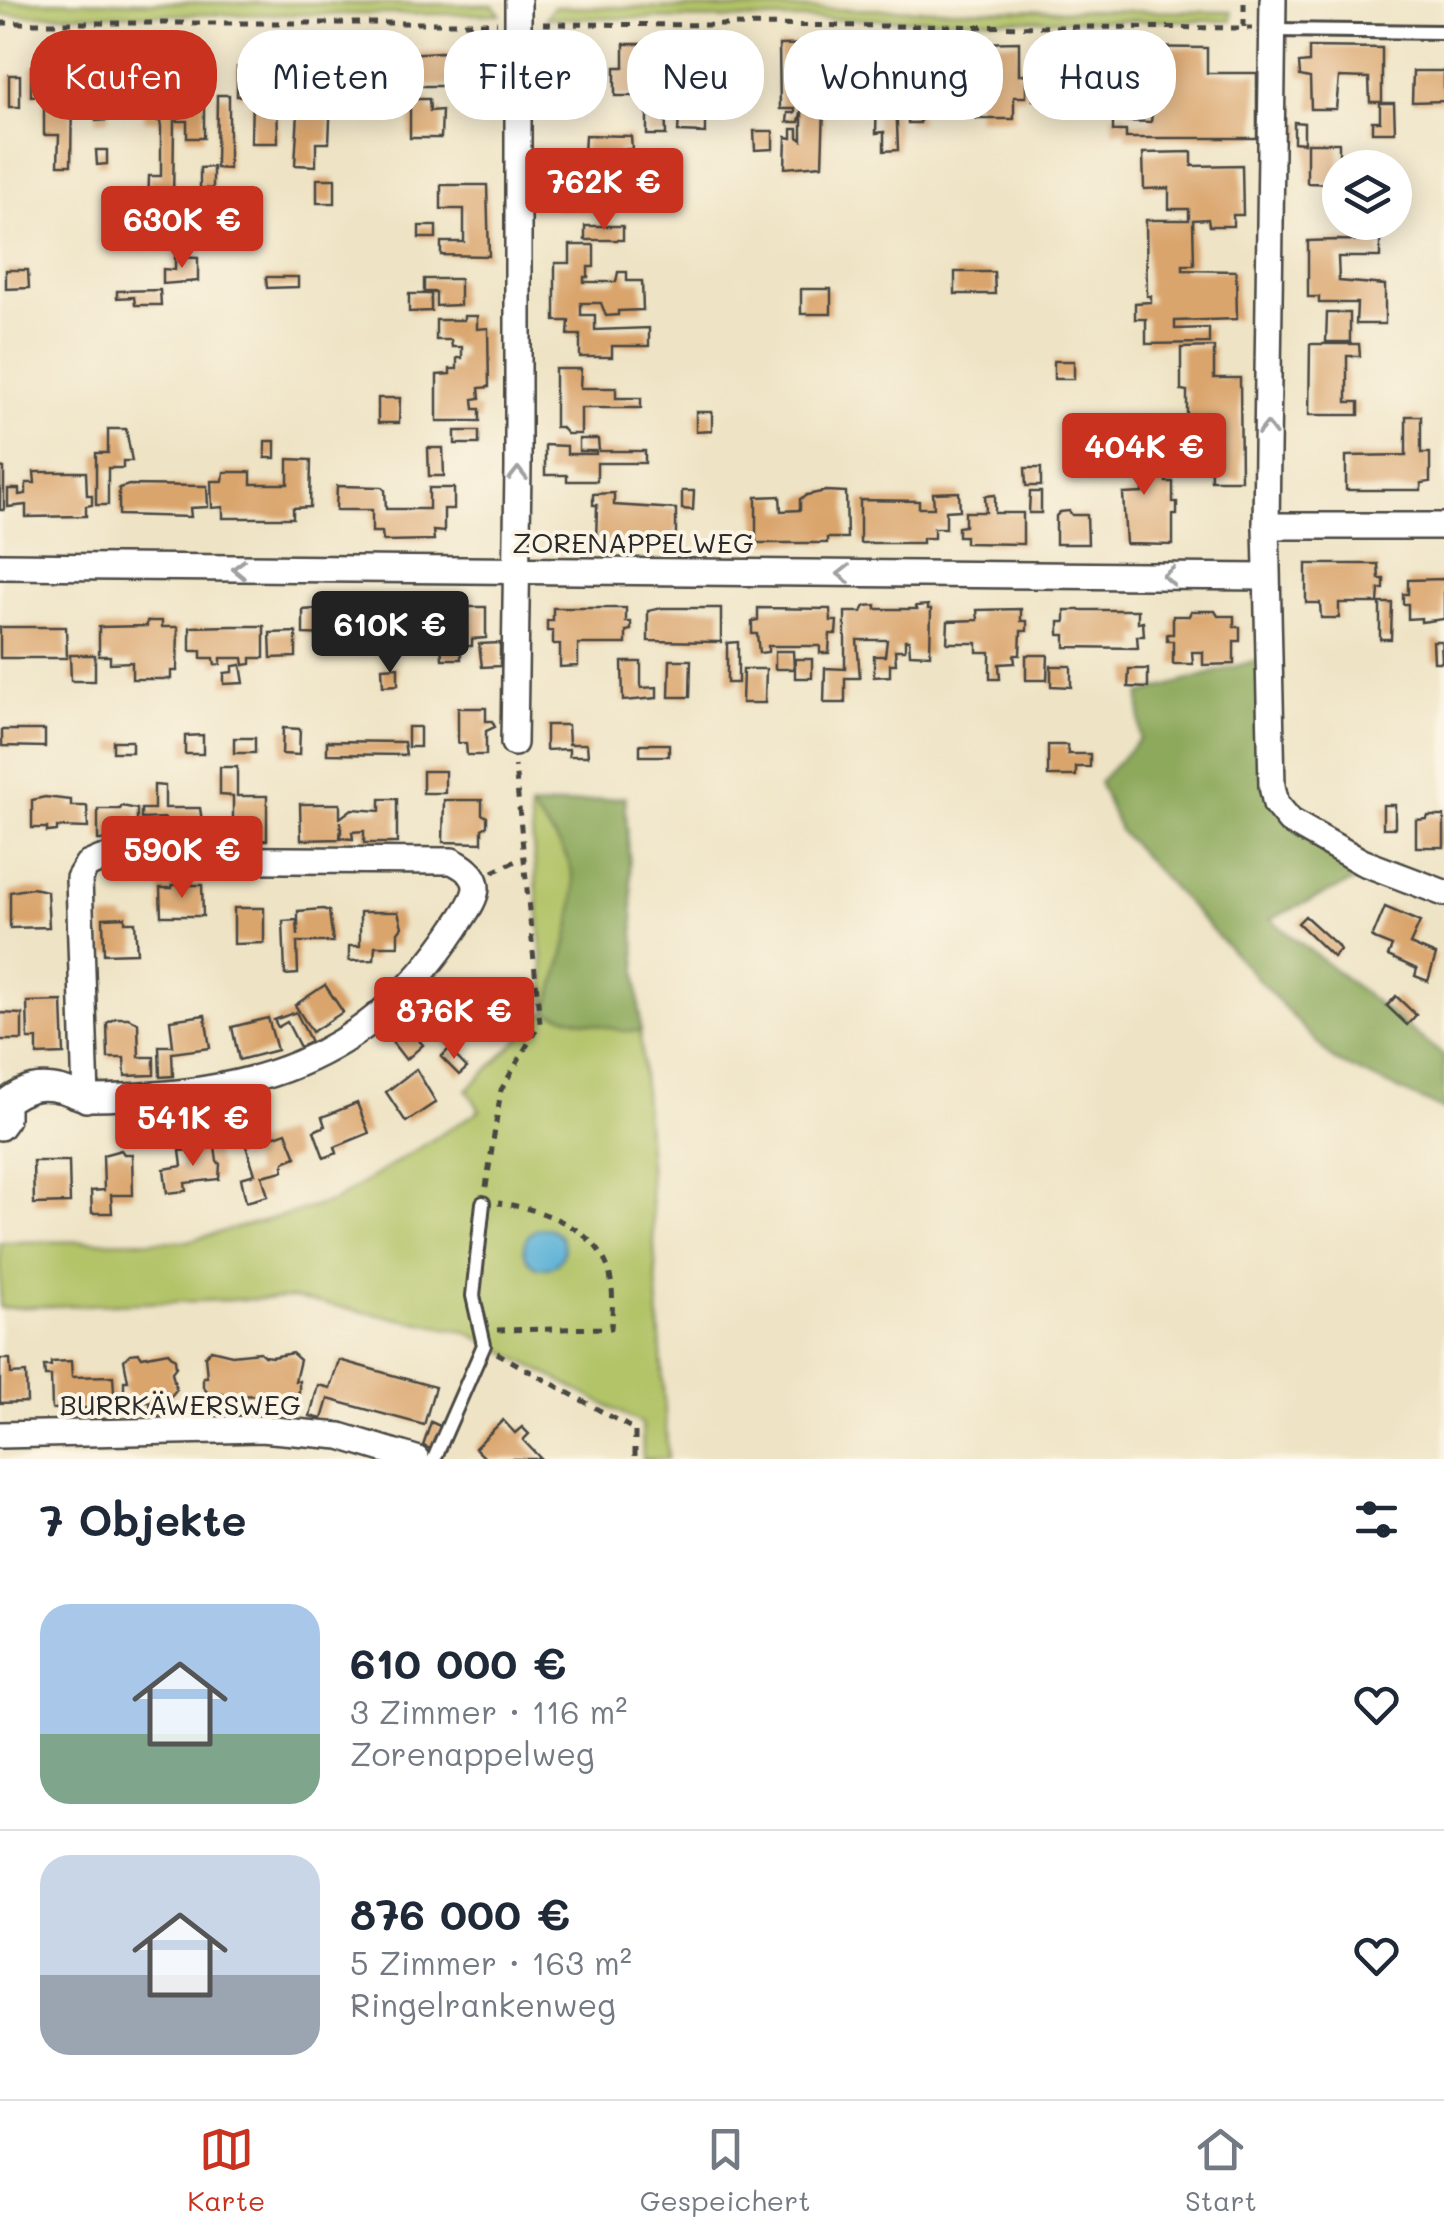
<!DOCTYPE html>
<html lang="de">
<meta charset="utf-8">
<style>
body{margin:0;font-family:Mali,sans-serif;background:#f2f2f3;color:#1f2937;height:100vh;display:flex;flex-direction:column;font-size:38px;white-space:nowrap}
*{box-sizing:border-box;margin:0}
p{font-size:32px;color:#747a83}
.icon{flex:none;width:55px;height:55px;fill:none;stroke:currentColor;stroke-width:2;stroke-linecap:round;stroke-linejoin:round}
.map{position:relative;height:1459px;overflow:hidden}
.panel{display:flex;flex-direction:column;background:#fff;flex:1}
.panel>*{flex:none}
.banner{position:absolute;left:30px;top:30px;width:1385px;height:90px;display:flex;gap:20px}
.buttons{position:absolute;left:1322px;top:150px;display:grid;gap:20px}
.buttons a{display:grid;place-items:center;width:90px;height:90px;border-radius:50%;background:#fff;box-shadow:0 5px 25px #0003;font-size:50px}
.price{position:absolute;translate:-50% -85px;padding:0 22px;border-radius:10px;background:#c8321e;color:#fff;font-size:32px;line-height:65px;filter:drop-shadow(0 2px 5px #0008)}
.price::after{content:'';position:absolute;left:50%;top:60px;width:30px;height:22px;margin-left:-15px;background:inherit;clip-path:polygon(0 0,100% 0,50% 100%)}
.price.current{background:#222;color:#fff}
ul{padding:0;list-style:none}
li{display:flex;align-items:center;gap:30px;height:250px;padding:0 40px}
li+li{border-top:2px solid #e0e1e3}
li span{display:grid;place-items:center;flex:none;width:280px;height:200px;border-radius:30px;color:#555}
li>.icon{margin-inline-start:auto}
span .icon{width:120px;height:120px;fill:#fffc;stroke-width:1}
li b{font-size:42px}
h2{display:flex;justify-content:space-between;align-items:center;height:120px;padding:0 40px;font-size:42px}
.pill{padding:0 35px;border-radius:40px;background:#fff;box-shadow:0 5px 25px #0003;font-size:35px;line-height:90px}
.pill.current{background:#c8321e;color:#fff}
.tabs{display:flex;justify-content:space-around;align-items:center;height:140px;border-top:2px solid #e0e1e3;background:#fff;font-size:28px;color:#747a83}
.tabs a{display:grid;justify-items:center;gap:5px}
.tabs .current{color:#c8321e}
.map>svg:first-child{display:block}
.green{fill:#b2c367;stroke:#6e7749;stroke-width:2.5}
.forest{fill:#8da95c;stroke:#5c6a44;stroke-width:2.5}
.water{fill:#5ab1d7;stroke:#426e81;stroke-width:2.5}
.building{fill:#daa56d}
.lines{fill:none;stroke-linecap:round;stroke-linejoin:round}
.service-casing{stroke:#484742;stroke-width:18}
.minor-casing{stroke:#484742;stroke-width:30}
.path{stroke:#484742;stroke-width:5;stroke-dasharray:8 8;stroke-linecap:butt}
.service{stroke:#fff;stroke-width:12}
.minor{stroke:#fff;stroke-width:25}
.oneway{stroke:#a0a0a0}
.labels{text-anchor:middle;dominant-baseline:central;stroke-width:8;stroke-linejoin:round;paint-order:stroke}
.street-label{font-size:28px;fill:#2b2b2b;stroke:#fcf5e5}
</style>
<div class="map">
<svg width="1444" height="1459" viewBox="0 0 1444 1459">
<rect width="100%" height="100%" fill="#fcf5e5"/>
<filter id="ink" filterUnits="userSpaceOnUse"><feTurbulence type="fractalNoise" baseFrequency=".01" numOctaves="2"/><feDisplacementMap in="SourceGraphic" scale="20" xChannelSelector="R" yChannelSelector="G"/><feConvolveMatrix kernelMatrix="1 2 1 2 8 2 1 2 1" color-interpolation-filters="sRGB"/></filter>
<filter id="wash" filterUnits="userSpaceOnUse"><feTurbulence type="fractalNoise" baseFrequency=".0048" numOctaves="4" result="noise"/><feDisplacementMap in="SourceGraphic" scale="40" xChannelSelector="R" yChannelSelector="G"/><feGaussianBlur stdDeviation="2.25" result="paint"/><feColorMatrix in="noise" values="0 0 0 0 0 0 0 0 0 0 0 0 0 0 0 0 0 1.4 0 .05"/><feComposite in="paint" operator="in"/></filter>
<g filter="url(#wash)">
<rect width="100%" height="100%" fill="#eee3c4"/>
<g class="green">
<path d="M0,1L493,5L500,14L0,15Z"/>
<path d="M553,7L1231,12V21L546,18Z"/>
<path d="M625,797L668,1459H643L642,1424L466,1332L293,1298L0,1308V1242L187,1241L289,1214L334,1201L480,1110L467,1090L547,1011L530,808Z"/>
</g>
<g class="forest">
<path d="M1268,657L1276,804L1369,874L1270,919L1444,1056V1110L1333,1060L1119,830L1099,782L1140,739V694Z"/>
<path d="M625,797L641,1031H622L547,1012C557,975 581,911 572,873C566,847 547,828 530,808Z"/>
</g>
<circle class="water" cx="544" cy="1248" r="20"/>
<g id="blocks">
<g class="building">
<path d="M1019,42V75L1026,74V97H1014V119H977L973,43Z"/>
<path d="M624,44H671L670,72H675V99H665L666,135H647V96H615V67H624Z"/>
<path d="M826,44L825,91L829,95L828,105L824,108L822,165L785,168L786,137L792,138V129H798V137L802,140V108L799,122H787L788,113H795V109H780L779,45Z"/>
<path d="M922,45V75H961V107L937,103V95H927V89H920V123H908V113L899,114V96H896L898,150L884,151V132L876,133L877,96H870V74L876,75V46Z"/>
<rect x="1032" y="46" width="12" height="20"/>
<path d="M1128,47L1207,48V73H1257V138H1126V131H1113V114H1127V121L1151,122L1152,113H1140V107H1135L1134,88L1109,92L1110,99H1094V73L1128,76Z"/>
<path d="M1309,47L1382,48V102H1370L1369,78L1339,77L1336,109H1311L1310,78L1300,76L1299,63L1309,62Z"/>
<path d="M440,52L492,54V77H480V86H381V104H367L366,56Z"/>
<path d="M748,53L749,75H745L746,80L736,81L733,54Z"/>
<path d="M189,65L204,67V138H187V121H174L173,209H148L149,176H161V127L160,121L144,120V105H125L122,67Z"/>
<path d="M31,66L97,68V88H86V95H72L71,165H58L59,135H44V95L31,96Z"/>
<path d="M237,67H293V96H277L278,143H251L252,96H237Z"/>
<path d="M1413,71H1444V101L1412,102Z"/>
<path d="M839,74L852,75V93L839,94Z"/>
<rect x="9" y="75" width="11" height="32"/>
<rect x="1033" y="81" width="10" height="19"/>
<path d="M690,86H706L707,97L690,98Z"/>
<path d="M109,94V120L96,121V95Z"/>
<path d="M217,95H229V169L216,168Z"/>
<path d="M299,95L331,97L329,143H316V166L295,165Z"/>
<path d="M680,98H691L690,121H705V133L678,132Z"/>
<path d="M410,99H429L430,111L442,110L441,138H410Z"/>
<path d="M1380,103H1394L1395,132H1372V121H1380Z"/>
<path d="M1294,122L1304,123V143L1294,142Z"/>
<path d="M754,131H773V149L755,150Z"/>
<path d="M585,135L631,136L632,149L618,150V156L584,155Z"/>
<path d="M1307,143H1339V184L1307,183Z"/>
<path d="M96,150H107V164L97,165Z"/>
<path d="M1192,152V166L1242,165L1243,215H1233V226H1209L1208,219L1193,220L1194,265H1183V270L1236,271L1237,319L1175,321V329L1209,328V343L1146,344V319H1135V303L1151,302V296H1147L1146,220H1189V209H1169V188L1144,189L1143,153Z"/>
<path d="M556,164H586V171L631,172V167L635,166V171L649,172L648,188L606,186V210H555Z"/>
<path d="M213,167V189L200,188V168Z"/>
<rect x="317" y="179" width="18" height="24"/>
<path d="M441,185H487L489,256L441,255V242H464V209H441Z"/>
<rect x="419" y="226" width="17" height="12"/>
<rect x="585" y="226" width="38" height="14"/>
<path d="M1338,240L1380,241V257H1338L1339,281L1385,285V324H1356L1357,303H1319V297H1308V241Z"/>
<path d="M570,245H594V267H588V277H584V282H616L618,272H627V281H642L643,310L618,311V315L606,316L601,303H581V315H595V330L649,328V346H612V357H580V335H568L569,321H555V263H570Z"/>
<path d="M175,257L198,258V281L163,284V269L175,270Z"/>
<path d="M6,270H28L29,288L6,289Z"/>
<path d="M955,272H994L995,294H955Z"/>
<path d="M266,277H298V287L267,288Z"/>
<path d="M424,279H460V305L436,306V292H424Z"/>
<rect x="801" y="289" width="30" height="25"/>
<path d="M160,290L161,305H135L134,297L117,298V291Z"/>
<path d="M409,294H431V311L409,312Z"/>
<path d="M1327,313H1350V342H1326Z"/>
<path d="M464,316H477V329L488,328L489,387L479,388L480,398L473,399L474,409H480V421H437V375L450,374V369H457V358H462V347H452L451,340H436V320H464Z"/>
<path d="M1310,344H1359L1360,356H1347V402H1359V415H1309Z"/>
<path d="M1214,347V378H1240L1241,480H1211L1210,427H1202V420H1187V391L1181,390V348Z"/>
<rect x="1054" y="361" width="20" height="18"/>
<path d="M555,369H581L580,388H616V398H641V408H581V434H567L561,427H555Z"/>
<path d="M378,398H400L399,423H378Z"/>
<path d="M696,412H712V431L696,432Z"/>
<path d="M1406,416H1421V453H1430V482L1421,483V490H1346V456L1406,455Z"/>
<path d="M108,429H126L132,461H123V468H108V505H96V453H108Z"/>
<rect x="455" y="431" width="24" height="13"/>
<path d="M579,439H598L599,451H645V463H597V481H567V475H545V445L567,446V454H596V451H579Z"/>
<rect x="265" y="441" width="10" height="17"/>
<path d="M428,448H443L444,476H429Z"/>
<path d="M1099,454L1166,455V482H1173V502H1177V515H1173V545L1126,544L1123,494L1143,493V489L1150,488V472L1143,473V467L1132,468V475L1095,476Z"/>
<path d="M288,459L311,460L310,507L293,508V518H223V507L212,508L211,481H223L224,472H251V484H288Z"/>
<path d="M0,467L4,468V510H0Z"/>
<path d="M1025,468H1041V486H1026Z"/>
<path d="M34,472H86L87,495H92V505L86,506V516L26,517V505L8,507V489H19V495L26,494V483H35Z"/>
<path d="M129,485L207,486L208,507L190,508L191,517L119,515V488Z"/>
<path d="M337,486L382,487L385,490L386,509H429V488H454V509H444V532L433,531L434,540L383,541L382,532H372V510H336Z"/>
<path d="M682,491H694L693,510L682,509Z"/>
<path d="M826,491L846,492L847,538H827V543H756V497L780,496L781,511L800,510V499L807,495Z"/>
<path d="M959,492L960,510L946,511V528H934V538H923V543H860V500L919,501V508H934L933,493Z"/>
<path d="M1030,492H1041V513H1029Z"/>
<path d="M614,493V505L676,509V542L596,543L597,505H593V494Z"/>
<path d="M995,495V513H1023V544L965,543V536H958V527L965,526V512H986L985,496Z"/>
<path d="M1069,511L1072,515H1087L1088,544H1056V516L1060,512Z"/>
<path d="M1306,564H1378L1379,579H1384V589H1379L1378,603H1339V618H1321L1320,603H1306Z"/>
<path d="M1444,579V619L1421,622V618L1408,619V604H1403V594H1408V580Z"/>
<path d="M1380,603H1392L1391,639H1380Z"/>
<path d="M876,605V609H917L916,606L928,605V609H931L930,655L910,654L909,640H905V650H895L896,664H890V676L874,677V656H885L887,640H857L860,678H845V703H824L825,668L845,669V612H862L865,606Z"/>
<path d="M316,606L386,607V637L303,634V610L316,609Z"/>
<path d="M417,607H486V638L472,639V646H461V659H442L441,638H416Z"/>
<path d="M553,608H626V622H631V630L626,631V644H578V666L560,667V644H553V631H547V621H553Z"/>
<path d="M662,608H721V642L648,641V611Z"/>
<path d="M758,608L830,609L831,621H837L836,634H830L829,653H820V646H768V652L759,653L757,634H752V621L758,620Z"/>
<path d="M1021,609V621H1027V631H1021L1020,655H1014L1015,663L999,664L1000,679H990V652H977V643H947L948,621L978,620L977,610Z"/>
<path d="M1065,610H1138V623L1143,622L1144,636H1137L1138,648L1065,647V635H1059V622H1065Z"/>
<path d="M1191,611H1215L1218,616H1234V627H1240V641H1234V664L1203,665V652H1192L1193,664H1173V641H1167V634H1173V616H1189Z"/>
<path d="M411,614V633L401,634V615Z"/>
<path d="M147,621H162V627H178L177,671H171V679H132V662L110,663V656H99V627L147,626Z"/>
<path d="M233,626H264V658H251V664L244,665L243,658H221V664L215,665L214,658H201V651H190V627Z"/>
<path d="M0,627H66L67,658H0Z"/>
<path d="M296,632V657L271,658L270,633Z"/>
<path d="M1433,641H1441L1442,662H1434Z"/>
<path d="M738,642V683H727V643Z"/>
<path d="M500,643V666L482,667L479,644Z"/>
<path d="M775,651H793L794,669H775Z"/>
<path d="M70,655H95V681H71Z"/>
<path d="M1026,655H1048L1047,680H1026Z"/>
<rect x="795" y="659" width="17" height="19"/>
<path d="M670,660H691L690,697H669Z"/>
<path d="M622,662H641V688L657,687V698L623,701Z"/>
<path d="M241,665L244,683L224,684V673L233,672V666Z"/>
<path d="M1051,666H1071V687L1051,686Z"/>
<path d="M398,667V685L383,686L382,668Z"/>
<path d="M743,669H766L765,703H742Z"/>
<path d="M1129,669H1148V688L1128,687Z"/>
<path d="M458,708H486V721H492L495,727L486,731V755H467L466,743H458Z"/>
<path d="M546,725H568L569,744H587L588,756H569V749L546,750Z"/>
<rect x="408" y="727" width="12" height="20"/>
<path d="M283,728L300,729L299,755L282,754Z"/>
<path d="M2,730H45V747L2,746Z"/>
<path d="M203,735V754H185V736Z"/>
<rect x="234" y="738" width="21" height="15"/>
<rect x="113" y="741" width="19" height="11"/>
<path d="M327,741L404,742L406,755L327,754Z"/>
<rect x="640" y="744" width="29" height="12"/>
<path d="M1048,745H1067L1068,754H1090V767H1076V776H1048Z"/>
<path d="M220,767H237V796H267V840L233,841V796L220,795Z"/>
<rect x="423" y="771" width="22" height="22"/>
<path d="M154,785L165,786V808H200L203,828L200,841H165V818L141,819V809H154Z"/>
<path d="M45,797L71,800V806H87L88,828L57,827V831L47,832V828H32V800Z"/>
<path d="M380,799H397V843H364V831L352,832L353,839L341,838V821L340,839L301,840L300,804H340V818L352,809L380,811Z"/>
<path d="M444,800H482V814L487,817V826L482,829V843L443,842Z"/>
<rect x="1383" y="805" width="12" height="23"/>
<path d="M122,806L137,809V840H98V809H120Z"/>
<path d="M1428,816H1444V847H1416V820L1427,819Z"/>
<path d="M172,885H202L203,916H161L160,888H172Z"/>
<path d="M32,888L47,891L49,927L10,928V892Z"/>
<path d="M1385,907L1420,922L1410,944L1436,955L1428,981L1415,976L1417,969L1388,956L1392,946L1372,938Z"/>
<path d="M234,908H264V943L234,944Z"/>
<path d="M323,909L329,911L333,942H297L298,974L285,975L283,921L297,920L298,936V911Z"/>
<path d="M360,912H398L402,927L398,932V946H375L374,960L349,961V946H360Z"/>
<path d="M1305,916L1337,945L1340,950L1333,957L1298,923Z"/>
<path d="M125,917V922H135L137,953L104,954L103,918Z"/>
<path d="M325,985L343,1012L312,1032L295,1005Z"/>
<path d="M1396,996L1416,1015L1407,1025L1387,1006Z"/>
<path d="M446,998L453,1006L458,1005L471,1024L448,1047L423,1021Z"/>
<path d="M62,1001L64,1054L37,1055V1039H28L27,1002Z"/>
<path d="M296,1012L311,1042L300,1047L287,1022L278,1027L274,1020Z"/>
<path d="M0,1013L22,1014V1040H0Z"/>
<path d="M205,1015L210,1048L172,1053L173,1076L160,1077L159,1046H173L170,1020Z"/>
<path d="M116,1018H128L138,1023L139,1057H154V1075L125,1076L124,1058H108L107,1023Z"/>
<path d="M268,1018L277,1050L239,1060L232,1027Z"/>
<path d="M409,1029L423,1045L406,1060L392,1042Z"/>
<path d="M449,1049L467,1068L459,1075L441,1057Z"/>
<path d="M416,1069L436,1102L406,1122L386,1092Z"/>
<path d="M357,1103L369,1133L335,1147L337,1153L324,1158L314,1131L325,1126L322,1117Z"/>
<path d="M286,1132L296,1157L284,1162L283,1171L262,1176L268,1196L246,1202L241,1178L255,1174L246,1146Z"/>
<path d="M215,1147L217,1161L220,1164L219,1179L185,1183L186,1191L167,1193L164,1169L182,1166L180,1151Z"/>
<path d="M121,1150L124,1154H132L133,1195H111L112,1213H92L91,1191L104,1190L103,1155Z"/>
<path d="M33,1161H69L70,1203L34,1204Z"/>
<path d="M211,1350L232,1355L260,1352L264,1356L272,1357L292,1353L300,1360L295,1381H299V1392L292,1398L277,1397V1401H265V1396L236,1395V1413H229L230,1399H224L223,1394H209L203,1387V1377H207L205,1356Z"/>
<path d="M168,1352L175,1359L176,1367L172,1372L176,1390L170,1397H157L158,1415H151L150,1402H144V1398H131L124,1392V1381H128L124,1360L130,1354L139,1353L142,1357Z"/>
<path d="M0,1359H10L11,1374L26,1373L27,1402L0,1403Z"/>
<path d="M339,1360L435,1387L424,1425L328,1399L322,1419L310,1416L318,1385L330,1388Z"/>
<path d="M71,1361L72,1377L113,1376L115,1407L52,1409L51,1376H45L44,1366H51V1362Z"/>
<path d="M503,1420L515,1433L522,1427L529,1434L523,1440L541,1459H486L475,1448Z"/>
<path d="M431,1422L442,1427L433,1450L423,1446Z"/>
</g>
</g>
</g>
<g filter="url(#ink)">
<use href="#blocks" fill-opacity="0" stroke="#484742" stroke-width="2.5"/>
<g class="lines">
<defs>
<g id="service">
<path d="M1273,30L1444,32"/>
<path d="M434,1459L484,1345L473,1296L483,1203"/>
</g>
<g id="minor">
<path d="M1273,0L1266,526L1272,786L1276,804L1290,821L1362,862L1444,893"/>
<path d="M1266,526H1444"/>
<path d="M0,566L1266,577"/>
<path d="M514,743L518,467V0"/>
<path d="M0,1127L6,1119V1102C25,1088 39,1084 63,1090C73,1093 82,1099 92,1098C251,1095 363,1066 456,927C475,898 491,880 452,861L101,859L87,865L79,878L86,1099"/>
<path d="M0,1435L261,1429L340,1436L416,1459"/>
</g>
</defs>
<use href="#service" class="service-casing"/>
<use href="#minor" class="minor-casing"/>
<g class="path">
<path d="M0,23H497"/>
<path d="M543,24L1252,28"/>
<path d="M1244,27V0"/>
<path d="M493,872L522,858"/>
<path d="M486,1187L501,1090L540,1023L515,766"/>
<path d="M497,1330L611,1328C613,1305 615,1278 603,1257C584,1224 534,1207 498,1203"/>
<path d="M497,1353L635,1430V1459"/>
</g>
<use href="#service" class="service"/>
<use href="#minor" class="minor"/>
</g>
<defs><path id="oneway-chevron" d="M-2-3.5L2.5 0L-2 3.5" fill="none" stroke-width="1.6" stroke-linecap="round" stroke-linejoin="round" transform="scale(2.5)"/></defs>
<g class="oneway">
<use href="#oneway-chevron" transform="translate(1267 429) rotate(-89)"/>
<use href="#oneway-chevron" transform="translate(518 474) rotate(-90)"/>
<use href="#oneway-chevron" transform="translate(239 569) rotate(-179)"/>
<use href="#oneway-chevron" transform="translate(844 574) rotate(-180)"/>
<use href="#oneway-chevron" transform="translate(1169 576) rotate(-180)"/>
</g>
</g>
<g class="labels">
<g class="street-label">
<text x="633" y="542">ZORENAPPELWEG</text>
<text x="180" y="1404">BURRKÄWERSWEG</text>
</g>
</g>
</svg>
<div class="buttons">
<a><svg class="icon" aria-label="layers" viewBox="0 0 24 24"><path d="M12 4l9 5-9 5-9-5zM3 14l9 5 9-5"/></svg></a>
</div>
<b class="price" style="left:604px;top:233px">762K €</b>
<b class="price" style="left:182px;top:271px">630K €</b>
<b class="price" style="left:1144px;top:498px">404K €</b>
<b class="price current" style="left:390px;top:676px">610K €</b>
<b class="price" style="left:182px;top:901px">590K €</b>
<b class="price" style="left:454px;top:1062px">876K €</b>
<b class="price" style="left:193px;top:1169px">541K €</b>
<div class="banner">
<a class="pill current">Kaufen</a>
<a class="pill">Mieten</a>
<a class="pill">Filter</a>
<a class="pill">Neu</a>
<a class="pill">Wohnung</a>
<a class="pill">Haus</a>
</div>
</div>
<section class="panel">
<h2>7 Objekte<svg class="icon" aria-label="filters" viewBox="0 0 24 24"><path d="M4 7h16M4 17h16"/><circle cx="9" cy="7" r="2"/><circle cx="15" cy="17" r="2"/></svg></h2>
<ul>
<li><span style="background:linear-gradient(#a9c7e8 65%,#7fa58c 0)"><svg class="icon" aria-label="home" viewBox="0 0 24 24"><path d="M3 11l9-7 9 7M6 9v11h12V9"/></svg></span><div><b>610 000 €</b><p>3 Zimmer · 116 m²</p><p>Zorenappelweg</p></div><svg class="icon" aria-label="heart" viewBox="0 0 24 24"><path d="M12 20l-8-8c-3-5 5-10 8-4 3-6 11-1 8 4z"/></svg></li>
<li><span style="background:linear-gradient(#c9d6e8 60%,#9aa5b1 0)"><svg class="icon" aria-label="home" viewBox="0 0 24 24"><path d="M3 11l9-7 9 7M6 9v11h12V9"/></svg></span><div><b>876 000 €</b><p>5 Zimmer · 163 m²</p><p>Ringelrankenweg</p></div><svg class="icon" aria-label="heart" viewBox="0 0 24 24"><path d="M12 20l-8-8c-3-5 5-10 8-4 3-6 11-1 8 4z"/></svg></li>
</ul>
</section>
<nav class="tabs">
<a class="current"><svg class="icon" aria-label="map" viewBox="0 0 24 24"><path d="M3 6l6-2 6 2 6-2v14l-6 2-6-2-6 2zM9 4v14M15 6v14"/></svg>Karte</a>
<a><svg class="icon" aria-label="saved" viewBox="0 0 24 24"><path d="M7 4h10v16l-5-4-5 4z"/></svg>Gespeichert</a>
<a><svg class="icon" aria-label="home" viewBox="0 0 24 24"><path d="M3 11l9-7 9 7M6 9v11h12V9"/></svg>Start</a>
</nav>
